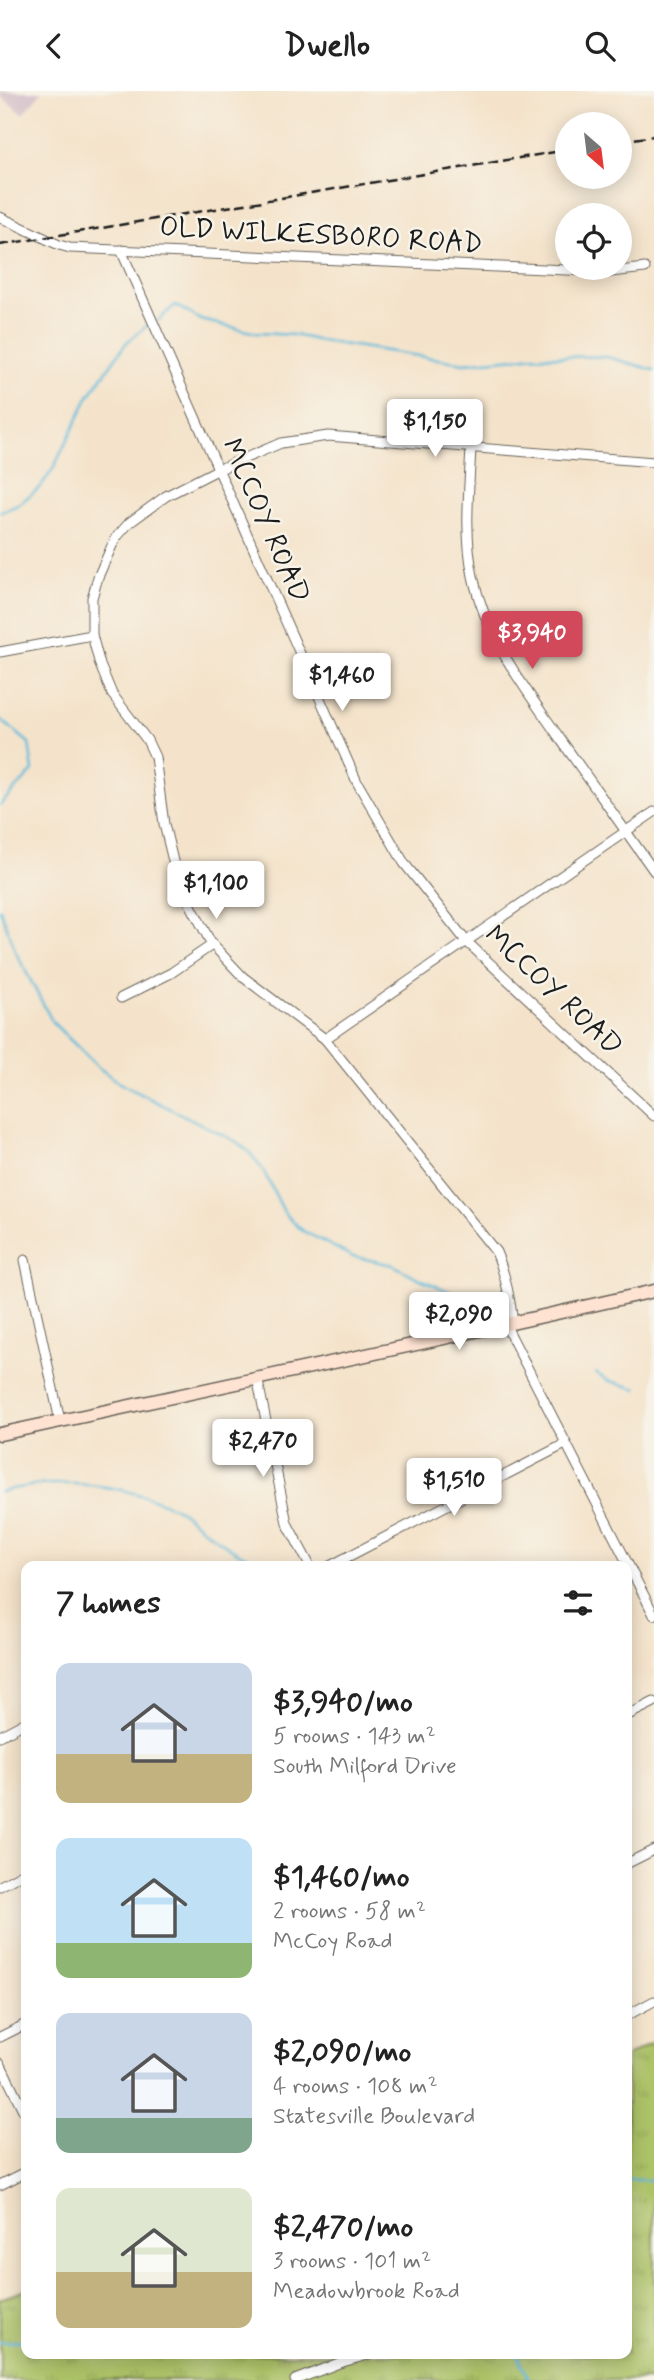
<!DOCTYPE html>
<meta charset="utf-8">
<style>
body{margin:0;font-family:Mynerve,sans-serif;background:#f6f6f6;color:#222;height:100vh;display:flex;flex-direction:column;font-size:26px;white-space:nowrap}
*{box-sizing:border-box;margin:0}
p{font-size:23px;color:#767676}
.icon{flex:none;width:38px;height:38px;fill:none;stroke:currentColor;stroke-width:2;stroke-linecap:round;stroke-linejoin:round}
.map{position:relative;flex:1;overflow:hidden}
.side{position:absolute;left:21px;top:1470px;width:611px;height:798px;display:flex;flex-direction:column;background:#fff;border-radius:14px;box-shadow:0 4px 18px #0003}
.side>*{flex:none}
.needle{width:46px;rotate:152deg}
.controls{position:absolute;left:555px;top:21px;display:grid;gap:14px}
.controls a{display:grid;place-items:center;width:77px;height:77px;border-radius:50%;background:#fff;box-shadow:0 4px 18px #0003;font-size:35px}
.price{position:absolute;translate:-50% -60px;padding:0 16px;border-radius:7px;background:#fff;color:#222;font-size:23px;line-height:46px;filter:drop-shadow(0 2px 4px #0008)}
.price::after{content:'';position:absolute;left:50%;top:42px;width:21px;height:16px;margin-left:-10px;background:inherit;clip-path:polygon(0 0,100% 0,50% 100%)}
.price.selected{background:#d1495b;color:#fff}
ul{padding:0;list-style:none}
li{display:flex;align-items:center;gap:21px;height:175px;padding:0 35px}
li span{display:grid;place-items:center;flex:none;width:196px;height:140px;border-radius:14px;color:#555}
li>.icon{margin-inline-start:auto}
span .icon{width:84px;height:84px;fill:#fffc;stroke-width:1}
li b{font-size:30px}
h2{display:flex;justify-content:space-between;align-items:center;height:84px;padding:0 35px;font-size:30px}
header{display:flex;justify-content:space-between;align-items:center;height:91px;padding:0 35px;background:#fff;font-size:32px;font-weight:800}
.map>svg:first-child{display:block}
.industrial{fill:#d2bdc8}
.grass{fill:url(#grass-tufts);stroke:#647042;stroke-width:2}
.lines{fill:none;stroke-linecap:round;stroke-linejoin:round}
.stream{stroke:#5bb9da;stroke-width:2.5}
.street-casing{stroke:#686259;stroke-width:11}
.secondary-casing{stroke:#686259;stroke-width:15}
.street{stroke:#fff;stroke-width:9}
.secondary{stroke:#fee3d2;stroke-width:12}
.rail{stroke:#1c1c1c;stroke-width:2.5;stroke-dasharray:10 5;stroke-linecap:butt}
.labels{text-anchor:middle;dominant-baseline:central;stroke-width:5;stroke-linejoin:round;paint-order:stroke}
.street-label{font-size:28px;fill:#1c1c1c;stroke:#f7f3e8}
</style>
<header><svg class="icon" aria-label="back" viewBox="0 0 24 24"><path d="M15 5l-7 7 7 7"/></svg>Dwello<svg class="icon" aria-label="search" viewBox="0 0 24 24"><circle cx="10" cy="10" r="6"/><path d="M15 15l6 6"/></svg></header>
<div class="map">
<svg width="654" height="2289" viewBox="0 0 654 2289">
<defs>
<pattern id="grass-tufts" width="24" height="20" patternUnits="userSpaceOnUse" patternTransform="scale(1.75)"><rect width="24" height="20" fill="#adc368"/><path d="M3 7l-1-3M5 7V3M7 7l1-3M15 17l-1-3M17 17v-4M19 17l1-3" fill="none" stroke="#94a75a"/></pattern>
</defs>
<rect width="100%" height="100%" fill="#f7f3e8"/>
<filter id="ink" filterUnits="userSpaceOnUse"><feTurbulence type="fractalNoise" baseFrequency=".0143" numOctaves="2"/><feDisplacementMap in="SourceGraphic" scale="14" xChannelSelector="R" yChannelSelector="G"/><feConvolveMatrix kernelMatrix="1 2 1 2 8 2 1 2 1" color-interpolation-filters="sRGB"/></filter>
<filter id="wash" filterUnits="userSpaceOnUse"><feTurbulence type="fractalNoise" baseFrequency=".00686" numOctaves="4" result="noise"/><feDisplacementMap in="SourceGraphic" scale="28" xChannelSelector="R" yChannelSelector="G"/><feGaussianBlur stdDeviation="1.57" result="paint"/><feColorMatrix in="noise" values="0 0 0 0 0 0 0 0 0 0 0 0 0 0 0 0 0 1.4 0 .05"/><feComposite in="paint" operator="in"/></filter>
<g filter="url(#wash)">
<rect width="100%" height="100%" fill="#f4e3ca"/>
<path class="industrial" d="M0,0H42L23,23L0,5Z"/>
<path class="grass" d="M654,1951V2289H0V2208L26,2199V2263H626L627,1965Z"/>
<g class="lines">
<g class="stream">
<path d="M158,230L175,214L201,229L256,242L294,244L321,250L464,272L537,265L607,266L654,279"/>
<path d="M0,421L18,414L40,396L52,380L89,305L126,252L148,234"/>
<path d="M0,628L29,652L33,680L0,714"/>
<path d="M0,818L15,860L53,932L99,977L121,993L237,1051L250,1062L263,1079L285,1123L303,1140L351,1165L393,1174L420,1188L485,1215"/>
<path d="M596,1282L607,1289L637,1298"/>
<path d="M0,1401C57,1386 121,1392 175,1417C184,1421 193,1430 201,1436C222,1452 242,1466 266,1475"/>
<path d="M626,2089H654"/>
<path d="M0,2252L26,2249"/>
<path d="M518,2263L529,2289"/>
</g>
</g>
</g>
<g filter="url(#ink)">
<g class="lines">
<defs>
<g id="street">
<path d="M0,126L59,154L70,157L611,181L645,177"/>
<path d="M121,159L357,691L404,772L466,850L654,1025"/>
<path d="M471,357C469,399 464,442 473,485C486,548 525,597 561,649C592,693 623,737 654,780"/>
<path d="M0,561L92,544"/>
<path d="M121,907L171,882L212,854"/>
<path d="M325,948L654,721"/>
<path d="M25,1169L60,1330"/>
<path d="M513,1232C510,1207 506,1184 496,1161L325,948L243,886L211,852L186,805L173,770L164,733L155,666L147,649L112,603L100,574L92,544V507L98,486L115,448L129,432L166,405L217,379L281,352L328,345L654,371"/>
<path d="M506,1235L654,1524"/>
<path d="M257,1286L287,1432L310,1475"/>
<path d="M330,1475L565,1353"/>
<path d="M626,1625L654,1611"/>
<path d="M0,1645L26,1631"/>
<path d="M626,1773L654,1759"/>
<path d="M0,1795L26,1781"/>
<path d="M626,1925L654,1910"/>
<path d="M0,1946L26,1933"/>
<path d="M0,1972L26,2025"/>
<path d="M0,2094L26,2081"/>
<path d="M295,2289L339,2272L371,2263"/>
</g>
<path id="secondary" d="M0,1343C218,1296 436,1250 654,1200"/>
</defs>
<use href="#street" class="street-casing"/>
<use href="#secondary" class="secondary-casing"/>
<use href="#street" class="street"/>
<use href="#secondary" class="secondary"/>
<g class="rail">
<path d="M620,50L654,45"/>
<path d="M0,154L567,59"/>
</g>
</g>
</g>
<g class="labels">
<g class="street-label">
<text transform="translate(321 145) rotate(3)">OLD WILKESBORO ROAD</text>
<text transform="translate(265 430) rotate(66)">MCCOY ROAD</text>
<text transform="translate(553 900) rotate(43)">MCCOY ROAD</text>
</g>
</g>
</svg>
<div class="controls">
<a><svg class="needle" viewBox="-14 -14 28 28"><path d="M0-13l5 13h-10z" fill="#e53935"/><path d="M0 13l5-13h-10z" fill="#767676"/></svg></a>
<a><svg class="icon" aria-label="locate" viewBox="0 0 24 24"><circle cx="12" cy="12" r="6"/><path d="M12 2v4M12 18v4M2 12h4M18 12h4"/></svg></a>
</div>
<b class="price" style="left:435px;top:368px">$1,150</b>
<b class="price selected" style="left:532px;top:580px">$3,940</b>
<b class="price" style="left:342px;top:622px">$1,460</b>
<b class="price" style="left:216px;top:830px">$1,100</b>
<b class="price" style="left:459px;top:1261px">$2,090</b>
<b class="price" style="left:263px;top:1388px">$2,470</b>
<b class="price" style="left:454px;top:1427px">$1,510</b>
<section class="side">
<h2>7 homes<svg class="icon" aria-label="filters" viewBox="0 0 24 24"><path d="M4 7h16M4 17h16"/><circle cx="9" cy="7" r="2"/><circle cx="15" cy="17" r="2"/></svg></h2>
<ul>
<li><span style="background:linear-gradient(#c9d6e8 65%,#c2b280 0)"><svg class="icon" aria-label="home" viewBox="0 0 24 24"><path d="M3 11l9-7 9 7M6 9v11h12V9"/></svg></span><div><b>$3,940/mo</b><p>5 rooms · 143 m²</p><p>South Milford Drive</p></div></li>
<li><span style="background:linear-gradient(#bfe0f5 75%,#8fb573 0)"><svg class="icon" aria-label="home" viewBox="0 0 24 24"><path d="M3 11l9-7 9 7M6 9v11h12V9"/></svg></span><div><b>$1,460/mo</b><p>2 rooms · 58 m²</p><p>McCoy Road</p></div></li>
<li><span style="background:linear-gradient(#c9d6e8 75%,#7fa58c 0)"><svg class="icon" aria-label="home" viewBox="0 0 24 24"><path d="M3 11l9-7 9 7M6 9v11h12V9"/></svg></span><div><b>$2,090/mo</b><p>4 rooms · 108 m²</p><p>Statesville Boulevard</p></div></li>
<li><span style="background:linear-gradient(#dfe7d0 60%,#c2b280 0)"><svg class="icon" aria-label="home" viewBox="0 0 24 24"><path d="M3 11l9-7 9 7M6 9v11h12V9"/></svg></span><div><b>$2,470/mo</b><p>3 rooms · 101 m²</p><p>Meadowbrook Road</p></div></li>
</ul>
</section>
</div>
